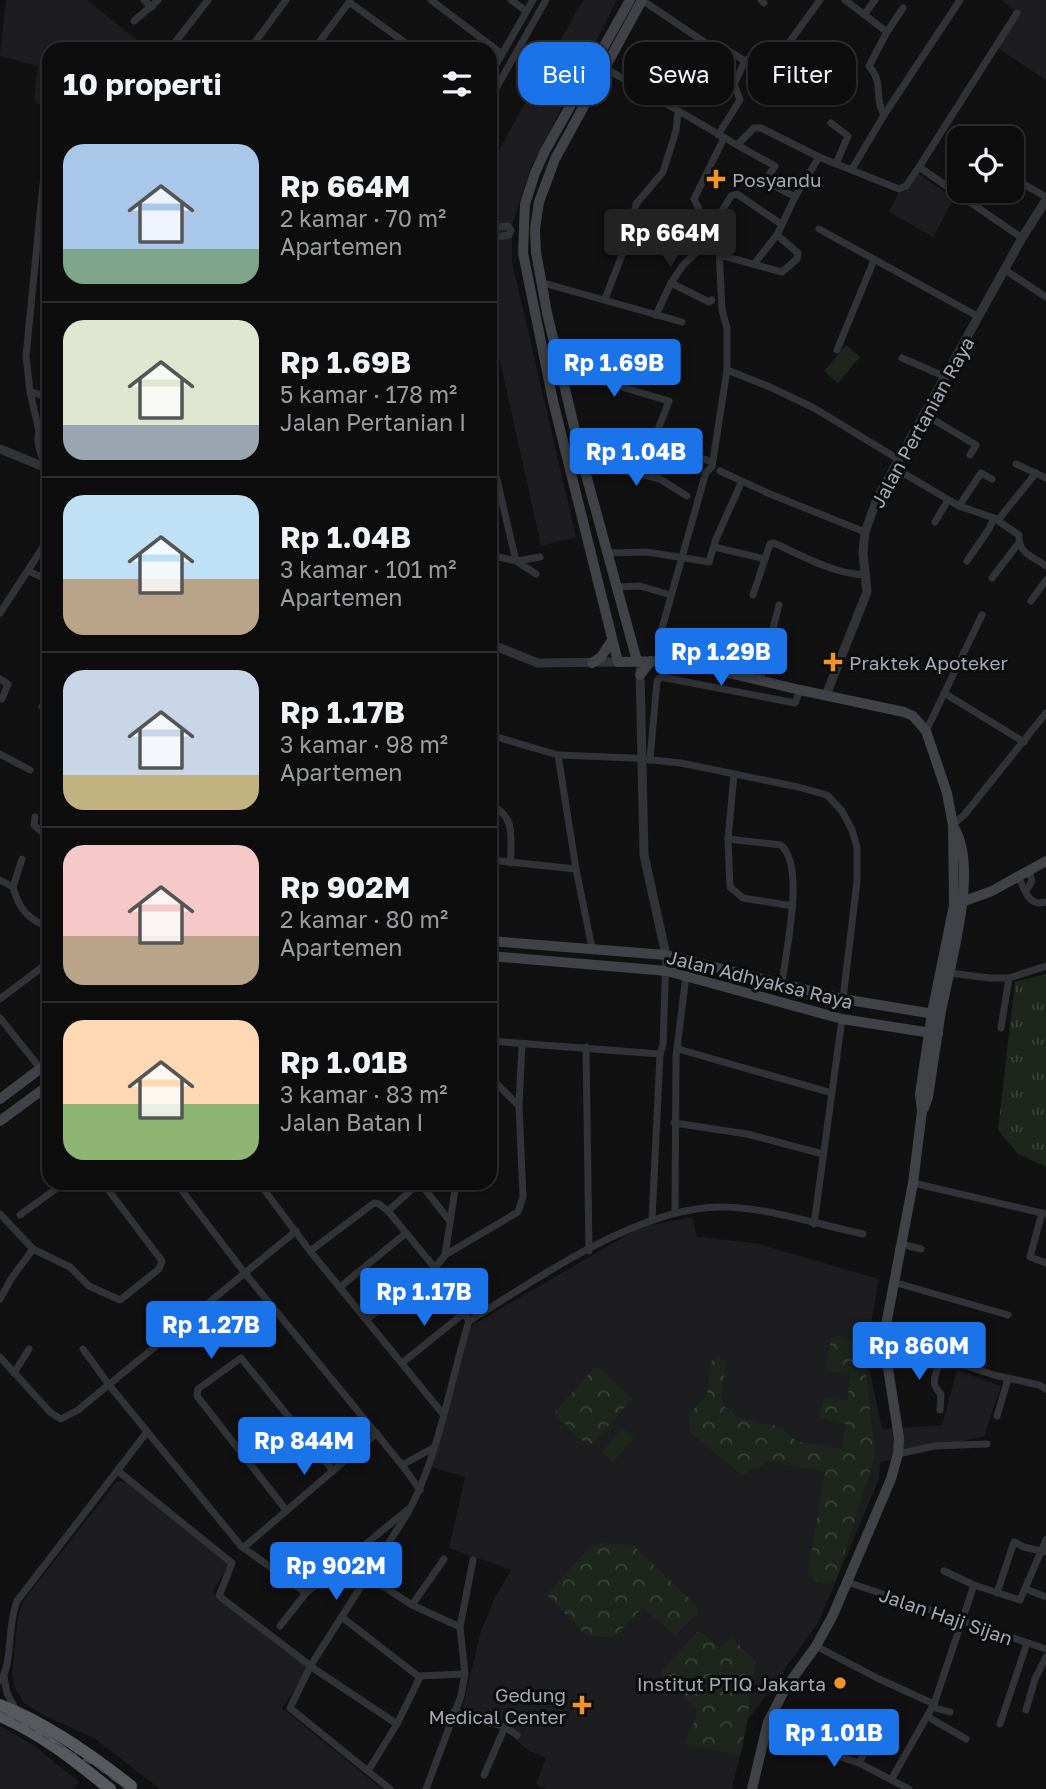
<!DOCTYPE html>
<html lang="id">
<meta charset="utf-8">
<style>
body{margin:0;font-family:"Golos Text",sans-serif;background:#1b1b1c;color:#f1f3f6;height:100vh;display:flex;flex-direction:column;font-size:26px;white-space:nowrap}
*{box-sizing:border-box;margin:0}
p{font-size:23px;color:#9a9c9e}
.icon{flex:none;width:38px;height:38px;fill:none;stroke:currentColor;stroke-width:2;stroke-linecap:round;stroke-linejoin:round}
.map{position:relative;flex:1;overflow:hidden}
.drawer{position:absolute;left:42px;top:42px;width:455px;height:1148px;display:flex;flex-direction:column;background:#0d0d0e;border-radius:21px;box-shadow:0 2px 5px #0004,0 0 0 2px #2d2d2e}
.drawer>*{flex:none}
.top-card{position:absolute;left:518px;top:42px;width:422px;height:63px;display:flex;gap:14px}
.controls{position:absolute;left:947px;top:126px;display:grid;gap:14px}
.controls a{display:grid;place-items:center;width:77px;height:77px;border-radius:14px;background:#0d0d0e;box-shadow:0 2px 5px #0004,0 0 0 2px #2d2d2e;font-size:35px}
.price{position:absolute;translate:-50% -60px;padding:0 16px;border-radius:7px;background:#1a73e8;color:#fff;font-size:23px;line-height:46px;filter:drop-shadow(0 2px 4px #0008)}
.price::after{content:'';position:absolute;left:50%;top:42px;width:21px;height:16px;margin-left:-10px;background:inherit;clip-path:polygon(0 0,100% 0,50% 100%)}
.price.on{background:#222;color:#fff}
ul{padding:0;list-style:none}
li{display:flex;align-items:center;gap:21px;height:175px;padding:0 21px}
li+li{border-top:2px solid #2d2d2e}
li span{display:grid;place-items:center;flex:none;width:196px;height:140px;border-radius:21px;color:#555}
li>.icon{margin-inline-start:auto}
span .icon{width:84px;height:84px;fill:#fffc;stroke-width:1}
li b{font-size:30px}
h2{display:flex;justify-content:space-between;align-items:center;height:84px;padding:0 21px;font-size:30px}
.tag{padding:0 24px;border-radius:21px;background:#0d0d0e;box-shadow:0 2px 5px #0004,0 0 0 2px #2d2d2e;font-size:24px;line-height:63px}
.tag.on{background:#1a73e8;color:#fff}
.map>svg:first-child{display:block}
.built{fill:#1d1d1f}
.grass{fill:url(#grass-tufts)}
.forest{fill:url(#forest-crowns)}
.garden{fill:#1d251d}
.lines{fill:none;stroke-linecap:round;stroke-linejoin:round}
.minor{stroke:#323337;stroke-width:7}
.tertiary{stroke:#323337;stroke-width:9}
.secondary{stroke:#404247;stroke-width:10}
.trunk{stroke:#565a5f;stroke-width:12}
.rail{stroke:#494b50;stroke-width:2;stroke-dasharray:9 7;stroke-linecap:butt}
.poi-dot{fill:#f0932b;stroke:#0c0c0d;stroke-width:2.5}
.labels{text-anchor:middle;dominant-baseline:central;stroke-width:6;stroke-linejoin:round;paint-order:stroke}
.poi-label{font-size:19px;fill:#a2a9b3;stroke:#0c0c0d;text-anchor:start}
.street-label{font-size:19px;fill:#a2a9b3;stroke:#0c0c0d}
</style>
<div class="map">
<svg width="1046" height="1789" viewBox="0 0 1046 1789">
<defs>
<pattern id="grass-tufts" width="24" height="20" patternUnits="userSpaceOnUse" patternTransform="scale(1.75)"><rect width="24" height="20" fill="#1d251d"/><path d="M3 7l-1-3M5 7V3M7 7l1-3M15 17l-1-3M17 17v-4M19 17l1-3" fill="none" stroke="#3b423b"/></pattern>
<pattern id="forest-crowns" width="20" height="18" patternUnits="userSpaceOnUse" patternTransform="scale(1.75)"><rect width="20" height="18" fill="#1d251d"/><path d="M2 6a3 3 0 1 1 6 0M12 15a3 3 0 1 1 6 0" fill="none" stroke="#3b423b"/></pattern>
</defs>
<rect width="100%" height="100%" fill="#111112"/>
<g class="built">
<path d="M6,0H87L148,49H49V106L38,104L34,99L38,66L0,56Z"/>
<path d="M583,0H617L531,167L512,226V262L576,537L541,546L490,316V166Z"/>
<path d="M1001,0H1046V80L996,47L1020,14Z"/>
<path d="M917,173L954,198L933,237L889,212L899,192L906,191Z"/>
<path d="M692,1217L697,1237L755,1243L879,1279L866,1352L882,1429L942,1425L957,1370L1001,1386L984,1436L880,1462L879,1479L818,1623L748,1720L732,1789H545L536,1784L546,1758L529,1751L495,1722L462,1710L481,1631L495,1597L511,1570L449,1548L465,1477L428,1466L461,1345L474,1324L641,1227Z"/>
<path d="M117,1481L131,1483L228,1560V1566L214,1589L215,1598L305,1663L307,1672L282,1708L382,1789H160L94,1738L45,1716L24,1703L15,1688L12,1674L18,1616L24,1600Z"/>
<path d="M0,1726L33,1745L79,1782L73,1789H0Z"/>
</g>
<path class="grass" d="M1046,974V1167L1018,1154L998,1130L1015,982Z"/>
<g class="forest">
<path d="M836,1336L859,1340L863,1344L875,1456L836,1580C827,1586 812,1582 808,1572L825,1472L770,1461L742,1475L691,1433C684,1409 695,1411 707,1395L710,1362L717,1358L724,1360L726,1364L721,1399L725,1407L739,1418L780,1427L796,1441L841,1449L846,1424L819,1417L824,1397L845,1400L848,1399L850,1375L828,1371L826,1368L831,1337Z"/>
<path d="M599,1367L632,1399L593,1443L587,1445L557,1416L555,1412L594,1368Z"/>
<path d="M598,1543L633,1545L697,1606L698,1613L675,1635L642,1608L613,1638L586,1635L547,1595L590,1546Z"/>
<path d="M697,1632H702L719,1648L732,1638L756,1662L741,1755L687,1745L684,1742L696,1718V1708L661,1676V1672Z"/>
</g>
<g class="garden">
<path d="M846,345L860,357L838,383L824,371Z"/>
<path d="M622,1428L634,1438L613,1462L602,1452Z"/>
</g>
<g class="lines">
<g class="minor">
<path d="M144,0L152,7"/>
<path d="M431,0L502,54"/>
<path d="M511,0L526,11"/>
<path d="M642,0L722,54L727,50L745,61L748,59L768,69L772,66L820,0"/>
<path d="M761,0L764,3"/>
<path d="M845,0L887,32"/>
<path d="M349,2L414,49"/>
<path d="M864,15L875,0"/>
<path d="M134,21L158,0"/>
<path d="M320,42L329,49"/>
<path d="M170,49L208,0"/>
<path d="M250,49L286,0"/>
<path d="M314,49L350,1"/>
<path d="M605,68L737,145L754,128H761L819,157L899,189L906,186L919,167L1022,238"/>
<path d="M490,75L533,0"/>
<path d="M490,99L546,0"/>
<path d="M884,115C873,96 885,85 869,66L887,32L903,8"/>
<path d="M831,123L848,136L836,164"/>
<path d="M718,135L740,100L734,84L745,61"/>
<path d="M737,145L775,166L765,181L795,197"/>
<path d="M919,167L1017,13"/>
<path d="M852,169L884,115L960,0"/>
<path d="M49,171L43,184L26,356L30,392L39,431L45,437L49,457"/>
<path d="M1013,178L1046,197"/>
<path d="M490,228L508,226L511,230L509,235L490,238"/>
<path d="M667,229L658,242L654,245L630,234L636,204L663,172L676,131L678,111"/>
<path d="M711,229L731,196L737,194L781,224"/>
<path d="M819,229L979,317"/>
<path d="M720,255L782,272L797,259L798,253L777,235"/>
<path d="M754,264L777,235L795,197L819,157"/>
<path d="M1005,270L1046,297"/>
<path d="M540,282L682,322"/>
<path d="M671,283L683,265L698,251L712,233"/>
<path d="M605,299L630,234"/>
<path d="M656,315L671,283L709,302L712,300"/>
<path d="M837,350L874,260"/>
<path d="M902,358L946,377"/>
<path d="M727,370L770,387L814,408L898,459"/>
<path d="M562,377L591,378L669,401L656,435L658,443L712,462"/>
<path d="M30,392L49,397"/>
<path d="M924,414L976,445L970,455"/>
<path d="M39,431C35,447 44,459 49,474"/>
<path d="M576,438L602,441"/>
<path d="M490,450L516,561"/>
<path d="M582,460L660,479L687,496"/>
<path d="M1016,464L1046,478"/>
<path d="M893,467L959,506L994,518L1019,535C1018,553 1032,556 1046,566"/>
<path d="M720,471L770,494L865,532"/>
<path d="M959,506L981,473L992,479"/>
<path d="M998,520L1036,473"/>
<path d="M935,522L948,500"/>
<path d="M714,547L765,559L770,544L774,543C802,556 834,574 866,575"/>
<path d="M608,553L647,552L709,562L716,539L742,481"/>
<path d="M490,555L516,561L536,574"/>
<path d="M517,561L540,557"/>
<path d="M967,561L989,529L994,518"/>
<path d="M28,571L49,580"/>
<path d="M992,578L1018,544"/>
<path d="M618,587L640,586L671,595"/>
<path d="M753,595L765,559"/>
<path d="M1031,601L1046,580"/>
<path d="M0,613L49,538"/>
<path d="M665,660L659,639L706,472L712,467L727,370V328L722,310L719,249L694,199L724,138"/>
<path d="M0,679L8,684L2,699"/>
<path d="M760,681L779,605"/>
<path d="M944,693L1024,742"/>
<path d="M42,707L49,710"/>
<path d="M926,731L982,615"/>
<path d="M490,735L558,755L633,758L681,763L798,787L827,795L842,811L852,830L857,847V881L843,999"/>
<path d="M0,754L30,770"/>
<path d="M558,755L576,869L592,948"/>
<path d="M650,760L657,681L661,677L795,703L800,690"/>
<path d="M734,774L728,839L730,887L743,898L793,906"/>
<path d="M490,805C517,816 510,838 511,863"/>
<path d="M35,817L34,825L49,838"/>
<path d="M953,825L965,814L1046,713"/>
<path d="M728,839L781,845C806,867 785,953 782,984"/>
<path d="M490,860L576,869"/>
<path d="M1018,876C1025,890 1028,907 1046,902"/>
<path d="M0,880L13,887C18,905 24,915 41,924L49,918"/>
<path d="M13,887L22,859"/>
<path d="M1026,891L1032,881L1029,870"/>
<path d="M950,973L989,978H1009L1046,966"/>
<path d="M0,999L49,962"/>
<path d="M0,1018L40,1068"/>
<path d="M1001,1028L1009,978"/>
<path d="M490,1041L660,1054"/>
<path d="M586,1047L589,1251"/>
<path d="M678,1049L832,1093"/>
<path d="M490,1077L519,1106"/>
<path d="M674,1123L747,1134L823,1154"/>
<path d="M176,1183L244,1272L402,1465L420,1490"/>
<path d="M259,1183L310,1251L443,1414"/>
<path d="M420,1183L449,1220"/>
<path d="M913,1183L1046,1214"/>
<path d="M388,1211L419,1183"/>
<path d="M675,1212L676,1057L686,975"/>
<path d="M1042,1213L1030,1257L1046,1263"/>
<path d="M0,1214L33,1249L70,1267L89,1286L120,1300L159,1269L162,1261L103,1183"/>
<path d="M20,1215L64,1183"/>
<path d="M652,1220L660,1054L663,1045L666,955"/>
<path d="M814,1224L842,1019"/>
<path d="M901,1244L921,1249"/>
<path d="M310,1251L374,1203L379,1204L388,1211L435,1268L469,1321"/>
<path d="M445,1255L456,1183"/>
<path d="M893,1282L1008,1315"/>
<path d="M340,1287L405,1234"/>
<path d="M0,1299L11,1279L33,1249"/>
<path d="M366,1320L435,1268L445,1255L518,1212L523,1197L519,1106L522,1044"/>
<path d="M886,1333L911,1335L951,1361L994,1375L1039,1385L1046,1389"/>
<path d="M83,1349L109,1385L241,1546L306,1593L411,1507C440,1450 450,1382 469,1321C539,1278 642,1204 726,1207C767,1208 821,1225 863,1234"/>
<path d="M0,1357L51,1413L61,1419L78,1410L296,1231"/>
<path d="M402,1363L463,1314"/>
<path d="M14,1373L29,1349"/>
<path d="M940,1410L941,1394C928,1382 937,1373 942,1357"/>
<path d="M997,1416L1008,1379"/>
<path d="M898,1454L934,1446L987,1444"/>
<path d="M402,1465L433,1448"/>
<path d="M118,1471L232,1563L219,1596L316,1670L397,1724"/>
<path d="M286,1510L197,1396L198,1389L241,1358L333,1471"/>
<path d="M243,1548L377,1433"/>
<path d="M944,1571L974,1585L1020,1600L1046,1540"/>
<path d="M369,1577L412,1605L460,1627"/>
<path d="M847,1582L1046,1649"/>
<path d="M1026,1589L1046,1597"/>
<path d="M997,1593L1014,1542L1024,1547L1045,1552"/>
<path d="M412,1605L444,1559"/>
<path d="M343,1618L418,1676L465,1674"/>
<path d="M280,1626L306,1593"/>
<path d="M816,1646L877,1678L934,1704"/>
<path d="M4,1677L7,1693L17,1712"/>
<path d="M0,1681C13,1665 7,1625 17,1601L147,1432"/>
<path d="M932,1707L950,1712"/>
<path d="M1026,1710L1035,1679L1046,1657"/>
<path d="M454,1711L505,1727L517,1735"/>
<path d="M928,1717L966,1739"/>
<path d="M1000,1724L1027,1643"/>
<path d="M765,1732L859,1763L909,1789"/>
<path d="M859,1763L875,1733L862,1723"/>
<path d="M368,1771L397,1724L420,1677"/>
<path d="M484,1775L505,1727"/>
<path d="M891,1780L934,1704L974,1585"/>
<path d="M390,1789L290,1708L311,1665L409,1511"/>
<path d="M426,1789L461,1696L465,1674L460,1627L473,1560"/>
</g>
<g class="tertiary">
<path d="M0,449L49,469"/>
<path d="M490,644L538,663L618,662"/>
<path d="M640,670L644,855L666,955"/>
<path d="M826,695L867,592L863,553L865,532L877,499L1022,238L1046,200"/>
</g>
<g class="secondary">
<path d="M630,0L545,151L535,173L525,204L523,253L553,401L618,662L679,661L800,690L904,712L913,716L926,731L947,793L953,825L954,905L932,1013L920,1094L922,1111L913,1183L886,1325L887,1362L899,1438L898,1454L891,1479L833,1615L816,1646L785,1689L768,1722L752,1789"/>
<path d="M637,661L582,460L547,313L536,252L535,229L539,202L555,159L642,0"/>
<path d="M592,663L601,657L612,640"/>
<path d="M640,675L651,661"/>
<path d="M956,904L992,891L1046,861"/>
<path d="M490,941L666,955L843,999L940,1015"/>
<path d="M490,956L667,971L842,1019L938,1034"/>
<path d="M0,1099L49,1062"/>
<path d="M924,1108L928,1097C932,1070 936,1043 940,1017C948,969 981,868 953,826"/>
<path d="M0,1121L49,1085"/>
</g>
<g class="trunk">
<path d="M0,1705C47,1723 92,1755 131,1786"/>
<path d="M0,1716C42,1734 75,1761 110,1789"/>
</g>
<path class="rail" d="M0,1711L97,1767L126,1789"/>
</g>
<g class="poi-dot">
<path d="M712.5 168.5h7v7h7v7h-7v7h-7v-7h-7v-7h7z"/>
<path d="M829.5 651.5h7v7h7v7h-7v7h-7v-7h-7v-7h7z"/>
<circle cx="840" cy="1683" r="7"/>
<path d="M578.5 1694.5h7v7h7v7h-7v7h-7v-7h-7v-7h7z"/>
</g>
<g class="labels">
<g class="poi-label">
<text x="732" y="179">Posyandu</text>
<text x="849" y="662">Praktek Apoteker</text>
<text x="826" y="1683" text-anchor="end">Institut PTIQ Jakarta</text>
<text x="566" y="1694" text-anchor="end">Gedung<tspan x="566" dy="22">Medical Center</tspan></text>
</g>
<g class="street-label">
<text transform="translate(922 422) rotate(-61)">Jalan Pertanian Raya</text>
<text transform="translate(760 979) rotate(14)">Jalan Adhyaksa Raya</text>
<text transform="translate(946 1616) rotate(19)">Jalan Haji Sijan</text>
</g>
</g>
</svg>
<div class="controls">
<a><svg class="icon" aria-label="locate" viewBox="0 0 24 24"><circle cx="12" cy="12" r="6"/><path d="M12 2v4M12 18v4M2 12h4M18 12h4"/></svg></a>
</div>
<b class="price on" style="left:670px;top:269px">Rp 664M</b>
<b class="price" style="left:614px;top:399px">Rp 1.69B</b>
<b class="price" style="left:636px;top:488px">Rp 1.04B</b>
<b class="price" style="left:721px;top:688px">Rp 1.29B</b>
<b class="price" style="left:424px;top:1328px">Rp 1.17B</b>
<b class="price" style="left:211px;top:1361px">Rp 1.27B</b>
<b class="price" style="left:919px;top:1382px">Rp 860M</b>
<b class="price" style="left:304px;top:1477px">Rp 844M</b>
<b class="price" style="left:336px;top:1602px">Rp 902M</b>
<b class="price" style="left:834px;top:1769px">Rp 1.01B</b>
<div class="top-card">
<a class="tag on">Beli</a>
<a class="tag">Sewa</a>
<a class="tag">Filter</a>
</div>
<section class="drawer">
<h2>10 properti<svg class="icon" aria-label="filters" viewBox="0 0 24 24"><path d="M4 7h16M4 17h16"/><circle cx="9" cy="7" r="2"/><circle cx="15" cy="17" r="2"/></svg></h2>
<ul>
<li><span style="background:linear-gradient(#a9c7e8 75%,#7fa58c 0)"><svg class="icon" aria-label="home" viewBox="0 0 24 24"><path d="M3 11l9-7 9 7M6 9v11h12V9"/></svg></span><div><b>Rp 664M</b><p>2 kamar · 70 m²</p><p>Apartemen</p></div></li>
<li><span style="background:linear-gradient(#dfe7d0 75%,#9aa5b1 0)"><svg class="icon" aria-label="home" viewBox="0 0 24 24"><path d="M3 11l9-7 9 7M6 9v11h12V9"/></svg></span><div><b>Rp 1.69B</b><p>5 kamar · 178 m²</p><p>Jalan Pertanian I</p></div></li>
<li><span style="background:linear-gradient(#bfe0f5 60%,#b9a48a 0)"><svg class="icon" aria-label="home" viewBox="0 0 24 24"><path d="M3 11l9-7 9 7M6 9v11h12V9"/></svg></span><div><b>Rp 1.04B</b><p>3 kamar · 101 m²</p><p>Apartemen</p></div></li>
<li><span style="background:linear-gradient(#c9d6e8 75%,#c2b280 0)"><svg class="icon" aria-label="home" viewBox="0 0 24 24"><path d="M3 11l9-7 9 7M6 9v11h12V9"/></svg></span><div><b>Rp 1.17B</b><p>3 kamar · 98 m²</p><p>Apartemen</p></div></li>
<li><span style="background:linear-gradient(#f6c9c9 65%,#b9a48a 0)"><svg class="icon" aria-label="home" viewBox="0 0 24 24"><path d="M3 11l9-7 9 7M6 9v11h12V9"/></svg></span><div><b>Rp 902M</b><p>2 kamar · 80 m²</p><p>Apartemen</p></div></li>
<li><span style="background:linear-gradient(#ffd9b3 60%,#8fb573 0)"><svg class="icon" aria-label="home" viewBox="0 0 24 24"><path d="M3 11l9-7 9 7M6 9v11h12V9"/></svg></span><div><b>Rp 1.01B</b><p>3 kamar · 83 m²</p><p>Jalan Batan I</p></div></li>
</ul>
</section>
</div>
